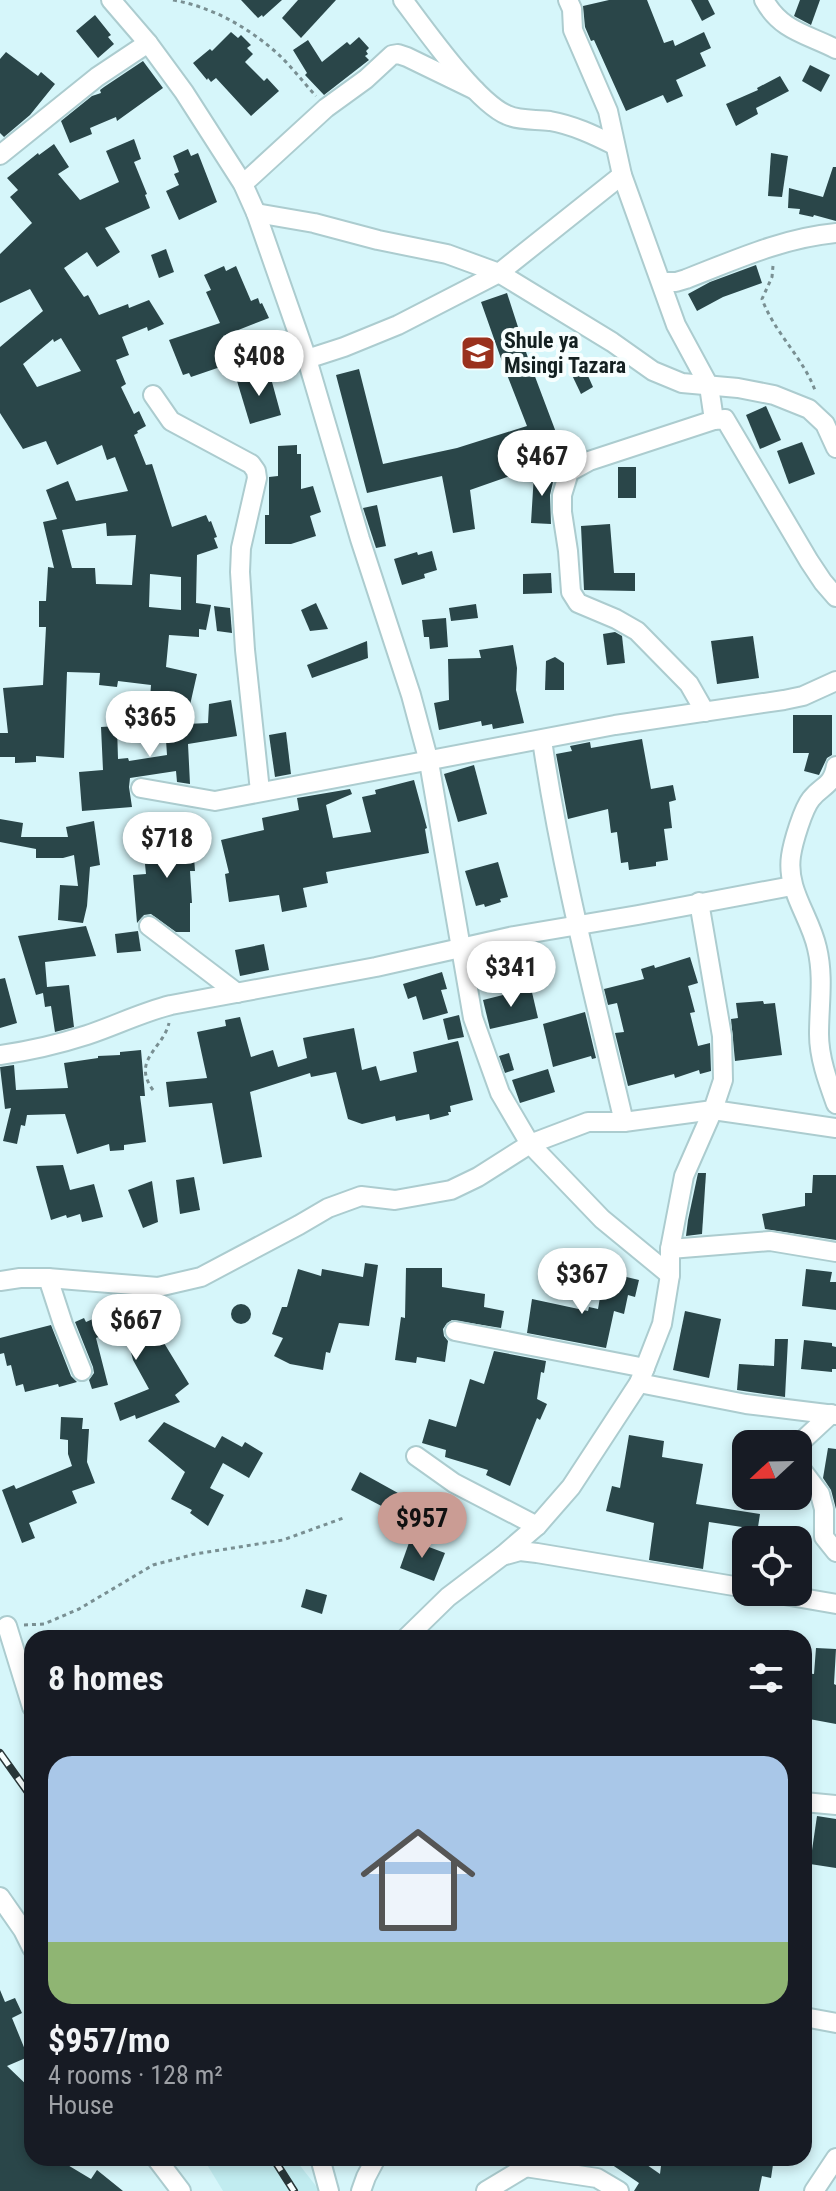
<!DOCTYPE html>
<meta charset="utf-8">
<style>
body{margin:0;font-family:"Roboto Condensed",sans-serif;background:#242831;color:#f1f3f6;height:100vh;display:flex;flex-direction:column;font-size:30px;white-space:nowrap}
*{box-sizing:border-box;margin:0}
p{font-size:26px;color:#9ea1a6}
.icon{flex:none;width:44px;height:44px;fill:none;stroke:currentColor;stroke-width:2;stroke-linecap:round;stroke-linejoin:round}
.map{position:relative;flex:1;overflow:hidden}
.drawer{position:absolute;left:24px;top:1630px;width:788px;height:536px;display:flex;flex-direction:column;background:#171b24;border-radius:24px;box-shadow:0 4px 12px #0003}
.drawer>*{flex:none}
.needle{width:52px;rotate:248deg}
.fabs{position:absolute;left:732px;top:1430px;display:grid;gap:16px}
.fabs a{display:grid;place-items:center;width:80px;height:80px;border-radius:16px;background:#171b24;box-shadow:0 4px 12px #0003;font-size:40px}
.price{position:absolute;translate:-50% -68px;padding:0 18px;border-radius:28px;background:#fff;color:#222;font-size:26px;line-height:52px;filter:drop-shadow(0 2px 4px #0008)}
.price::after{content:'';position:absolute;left:50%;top:48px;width:24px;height:18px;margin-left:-12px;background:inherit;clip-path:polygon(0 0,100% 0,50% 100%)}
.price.selected{background:#ca9c94;color:#111}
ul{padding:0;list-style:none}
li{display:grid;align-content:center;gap:16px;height:424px;padding:0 24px}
li span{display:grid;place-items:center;height:248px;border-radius:24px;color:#555}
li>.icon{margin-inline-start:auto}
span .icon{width:144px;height:144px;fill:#fffc;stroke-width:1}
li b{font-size:34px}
h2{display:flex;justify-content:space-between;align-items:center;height:96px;padding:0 24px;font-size:34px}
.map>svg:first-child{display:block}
.built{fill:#c1ecf0}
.building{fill:#2a4649;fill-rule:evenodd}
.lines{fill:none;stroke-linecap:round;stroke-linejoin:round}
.minor-casing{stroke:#accccf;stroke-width:22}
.path{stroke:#798f92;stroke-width:3;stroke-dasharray:4 4;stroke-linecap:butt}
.minor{stroke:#fff;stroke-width:18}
.rail-casing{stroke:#293739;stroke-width:8}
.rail{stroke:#f7fefe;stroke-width:5;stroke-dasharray:15;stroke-linecap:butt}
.labels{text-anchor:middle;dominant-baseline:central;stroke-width:8;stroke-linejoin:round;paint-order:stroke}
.poi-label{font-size:22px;font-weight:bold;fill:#142021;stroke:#f7fefe;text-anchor:start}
</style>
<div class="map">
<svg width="836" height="2191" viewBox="0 0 836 2191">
<rect width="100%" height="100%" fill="#d6f6fa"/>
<path class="built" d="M203,2158H294L320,2191H223Z"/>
<g class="building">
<path d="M241,0H282L263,17L262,15L258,18Z"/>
<path d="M298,0H336L301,38L282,18Z"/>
<path d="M609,0H647L664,43L673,40L675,46L704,32L711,48L700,53L706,66L676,80L683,96L667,103L663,95L626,111L594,40L591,41L585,27L583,6Z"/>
<path d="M691,0H708L715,14L702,21Z"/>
<path d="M800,0H820L811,25L794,16Z"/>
<path d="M95,15L111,35L108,37L114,44L98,58L76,31Z"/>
<path d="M231,32L238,38L241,35L251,45L247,48L253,54L245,62L264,81L267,78L279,91L251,116L216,78L211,82L208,78L207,80L193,63L210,49L212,51Z"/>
<path d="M359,37L369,48L366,51L368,54L365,56L369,60L324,95L305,75L307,73L293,50L308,40L322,62L347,42L350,45Z"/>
<path d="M6,52L38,76L41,72L55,84L30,115L4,137L0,133V59Z"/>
<path d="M143,61L163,88L117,121L116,117L90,128L92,134L70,143L61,121L92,96L101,93L100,90L104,87Z"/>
<path d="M810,65L830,75L821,92L802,81Z"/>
<path d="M780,76L789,91L756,108L758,114L736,126L726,104L758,90L757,88Z"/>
<path d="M134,139L141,159L134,162L147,194L145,195L150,208L105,228L120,252L97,267L87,252L64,268L84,297L88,295L99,315L128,304L129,308L149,300L164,324L148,331L147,327L122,337L129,355L116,360L126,384L121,387L134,414L139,411L146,426L137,431L138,433L134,435L146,465L152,464L172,527L206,515L209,522L211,521L217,537L214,538L218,548L197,555L196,603L211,605L206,630L199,629V637L169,635L166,667L197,674L190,705L163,703V700L150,699L151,685L118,681L117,687L99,685L100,673L67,672L64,758L36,756V762L15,763V757H0V733H8L3,688L43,685L46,627H39V601H46L48,567L54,568L43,522L57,519L46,490L68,481L76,501L128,491L115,457L107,460L102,445L57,465L46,441L23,449L0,413V347L43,311L30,289L0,303V254L32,223L10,197L18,190L7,178L38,153L39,155L54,144L69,167L58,174L80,200L119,182L106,151ZM61,338L81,371L37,387L23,364L53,339L54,342ZM106,523L107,536L136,535L132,585L96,584L95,568H72L62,530ZM150,574L181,577V610L149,607Z"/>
<path d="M188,149L191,156L198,153L217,202L179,220L166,191L179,185L174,174L179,172L173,156Z"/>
<path d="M771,153L788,156L782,197L768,196Z"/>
<path d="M833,167H836V221L814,215L813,217L799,214L800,209L788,208L789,188L823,197Z"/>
<path d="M166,249L174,272L159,278L151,255Z"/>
<path d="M756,265L762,283L723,297L697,311L688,294L710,282Z"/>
<path d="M224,266L226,271L236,266L251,301L258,298L260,304L262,303L269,318L223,336L232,363L191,377L189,373L183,375L169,340L220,323L206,292L211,290L204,275Z"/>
<path d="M507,293L528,358L557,435L533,444L542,467L515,479L513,475L470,490L475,529L453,533L442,476L367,493L336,375L359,369L383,464L457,448L527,426L504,367L481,302Z"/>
<path d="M584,367L593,387L581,394L571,373Z"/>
<path d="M269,371L281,415L250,424L237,381Z"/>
<path d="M766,406L781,440L760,449L746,415Z"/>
<path d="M802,442L815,474L789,484L777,451Z"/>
<path d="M297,445V454H301V489L313,486L321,512L310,516L316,536L291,544H265V515H269V477L278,476V446Z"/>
<rect x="618" y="467" width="18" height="31"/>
<path d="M552,472L553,482L550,495L551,524L531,523L534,474Z"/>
<path d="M377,505L386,546L376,548L363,508Z"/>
<path d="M610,524L614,573H635V591L584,590L581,526Z"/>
<path d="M432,551L437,570L424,574L425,578L402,585L394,559L417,552L418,555Z"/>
<path d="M551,573L552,593L523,594V574Z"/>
<path d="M316,603L328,629L310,631L301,610Z"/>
<path d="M476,604L478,618L451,621L449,608Z"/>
<path d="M214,606L230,608L232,633L217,631Z"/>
<path d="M446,618L448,647L430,649L429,637H424L422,620Z"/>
<path d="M615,632L622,636L625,663L607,665L603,634Z"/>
<path d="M753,636L759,678L717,684L711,641Z"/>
<path d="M367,641L368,658L312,678L307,665Z"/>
<path d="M513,645L517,668L516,690L524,723L493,729L492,724L482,726L481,721L439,730L434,703L449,700L448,659L481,658L479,650Z"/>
<path d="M555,657L564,663V690H545L546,661Z"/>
<path d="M231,700L237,736L188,744L190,784L177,782L176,771L130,778L129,787L132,807L82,811L79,772L103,770L101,727L117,726L118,759L128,758L129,761L167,755L165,725L208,723L209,704Z"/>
<path d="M793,715H832V755L827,758L819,775L804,771L809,753H793Z"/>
<path d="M286,732L291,774L275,777L269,735Z"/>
<path d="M642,739L651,789L673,785L676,800L669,802L672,828L664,829L668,860L656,862V866L629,870L628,862L621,863L617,832L611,833L608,809L568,819L556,754L572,751L570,746L590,742L591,748Z"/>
<path d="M474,765L487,814L458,822L444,774Z"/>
<path d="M414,780L427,828L425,829L429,853L326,872L328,883L303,888L307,907L282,912L279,895L229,902L225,874L229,873L221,840L264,830L262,818L299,810L297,798L350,789L352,794L326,805L333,838L371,832L362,797L376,794L375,790Z"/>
<path d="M0,819L23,823L21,837H68L66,827L94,821L100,865L90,867L87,906L83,923L58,920L60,885L78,886L74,855L63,858H36V849L0,842Z"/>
<path d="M192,830L195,871H190L192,903H190V932H176L151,914L144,915L137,923L133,875L146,874L145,864H150L148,832Z"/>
<path d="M498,862L508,897L500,899L501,902L485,907L484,904L476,906L465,871Z"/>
<path d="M86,926L96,956L45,962L47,987L69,985L74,1027L55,1032L51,1006L45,1007L43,993L36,995L18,936Z"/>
<path d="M138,931L141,951L117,953L115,934Z"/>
<path d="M264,944L269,970L240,976L235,950Z"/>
<path d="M690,957L698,983L688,986L695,1012L690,1013L698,1046L710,1043L711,1071L700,1074L699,1070L675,1078L674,1074L628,1086L615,1033L624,1032L617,1003L608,1005L604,989L644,979L641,969L654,965L655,968Z"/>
<path d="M442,972L447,989L441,990L448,1013L423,1020L416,996L408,999L403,984Z"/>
<path d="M5,978L17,1023L0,1028V979Z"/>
<path d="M531,988L538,1018L490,1029L483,1000Z"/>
<path d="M763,1001L764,1004L775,1003L782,1055L735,1061L731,1019L738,1018L736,1003Z"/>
<path d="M585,1012L596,1058L592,1059L591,1056L553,1067L543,1024Z"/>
<path d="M459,1015L464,1037L448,1040L443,1019Z"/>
<path d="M240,1017L251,1057L273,1050L278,1067L307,1058L303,1038L354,1028L362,1070L376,1066L380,1081L417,1072L413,1052L458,1041L473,1100L450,1106L451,1112H448L449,1115L430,1120L429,1114L396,1121L395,1116L362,1124L348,1119L336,1072L311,1077L310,1073L250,1092L262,1157L223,1164L212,1103L169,1107L166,1082L207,1078L197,1032L226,1026L225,1020Z"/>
<path d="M141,1050L145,1096H140L146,1142L124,1145V1150L110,1151L109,1144L77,1154L65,1114L27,1115L25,1126L21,1125L17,1144L3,1141L11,1108L5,1109L0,1067L14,1065L16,1090L68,1088L64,1063L98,1058V1056L120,1055V1052Z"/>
<path d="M509,1053L514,1070L505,1073L499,1056Z"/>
<path d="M548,1069L555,1092L520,1103L512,1080Z"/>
<path d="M63,1165L70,1190L94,1184L103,1217L82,1222L80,1214L67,1218L66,1215L51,1220L36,1166Z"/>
<path d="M698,1173H706L702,1234L686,1236L688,1220Z"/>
<path d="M813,1175H836V1240L765,1229L762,1214L805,1206V1193H812Z"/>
<path d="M194,1177L200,1210L180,1214L176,1180Z"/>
<path d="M152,1181L158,1222L143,1228L128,1190Z"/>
<path d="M365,1263L378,1265L369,1326L339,1323L330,1353L326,1352L323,1370L290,1364L274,1356L283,1338L272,1334L282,1307H287L298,1269L321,1276L322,1269L363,1277Z"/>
<path d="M406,1268H442V1287L485,1294L484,1307L504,1311L501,1328L452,1320L447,1323L443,1329L444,1336L448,1341L445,1362L417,1357L416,1363L395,1360L401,1317L405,1318Z"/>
<path d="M806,1269L832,1272L830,1282H836V1310L802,1306Z"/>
<path d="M618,1275L639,1280L635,1297L628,1295L624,1314L614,1311L606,1348L527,1333L532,1299L588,1311L589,1307L598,1309L602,1286L615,1289Z"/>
<circle cx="241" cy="1314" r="10"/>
<path d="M147,1308L156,1340L161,1338L189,1384L175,1395L180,1402L136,1419L135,1415L120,1421L114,1403L149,1389L133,1360L124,1327L96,1338L108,1385L92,1389L89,1380L94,1373L93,1367L75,1322L84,1318L86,1322L102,1315L104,1319Z"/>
<path d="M685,1311L721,1319L709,1378L673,1370Z"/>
<path d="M51,1325L71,1376L77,1382L59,1387L58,1384L25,1392L23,1384L16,1386L11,1365L7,1366L4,1353L0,1354V1338Z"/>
<path d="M775,1339H788L785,1397L737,1390L739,1364L774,1366Z"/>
<path d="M804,1340L832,1343V1346L836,1347V1369H832V1372L801,1369Z"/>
<path d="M494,1351L546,1361L544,1373L541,1372L537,1399L547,1404L540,1420L537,1418L510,1486L486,1475L488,1470L445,1457L446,1450L422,1443L429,1419L456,1427L470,1379L484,1384Z"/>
<path d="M61,1417L83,1418L82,1429H89L87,1462L95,1483L72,1491L77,1503L29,1523L35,1538L22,1543L2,1490L14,1485L16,1489L72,1466L68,1454V1440L60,1439Z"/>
<path d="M164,1422L215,1448L222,1436L242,1447L245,1442L263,1453L249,1478L223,1463L210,1488L224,1495L208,1526L190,1513L192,1510L171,1499L185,1472L148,1441Z"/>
<path d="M629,1435L664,1441L662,1457L703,1464L696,1504L760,1514L756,1540H740L742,1527L709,1522L703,1569L649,1560L654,1523L606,1511L612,1486L620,1488Z"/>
<path d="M828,1448L836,1449V1509L831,1490L823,1478Z"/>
<path d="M360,1472L398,1493L389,1510L351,1490Z"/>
<path d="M410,1540L445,1553L434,1581L400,1568Z"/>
<path d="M306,1589L327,1595L322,1614L301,1607Z"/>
<path d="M816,1648L836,1649L834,1684L836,1685V1724L804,1718V1673L814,1674Z"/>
<path d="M817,1816L836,1819V1868L810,1864Z"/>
<path d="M0,1990L5,2002L15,1998L22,2013L12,2018L28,2057L7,2066L32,2090V2158H56L91,2179L97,2170L123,2191H0Z"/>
<path d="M602,2158H637L660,2174L662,2158H774L771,2178L762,2176L759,2191H634L639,2183Z"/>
</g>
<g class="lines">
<defs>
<g id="minor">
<path d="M111,0L148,43L184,92L243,184L256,213L307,359L360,539L411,695L429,762L473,1018L500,1093L530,1144L602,1219L670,1275"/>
<path d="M403,0C425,29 476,102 507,115C520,121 536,119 550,121C573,125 594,135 614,145"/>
<path d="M568,0L572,9L573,30L608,111L622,175L676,325L709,386L714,420L725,419L809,561L823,582L836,597"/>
<path d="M764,0C781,31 807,34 836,49"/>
<path d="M0,155L97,77L148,43"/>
<path d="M243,184L326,108L366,79L392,55L398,54L407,57L475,90"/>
<path d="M256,213L314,223L378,240L447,254L499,273L612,342L653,371L682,383L738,388L774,395L809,409L825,424L836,448"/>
<path d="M662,282H676L686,279C735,260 783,238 836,233"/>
<path d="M307,359L344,347L398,325L499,273L622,175"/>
<path d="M153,395L171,421L251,464L256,471L257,478L241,548L240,572L245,650L260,791"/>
<path d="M705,712L689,684L637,631L616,619L578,603L571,592L568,551L562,512V495L569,472L589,461L714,420"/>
<path d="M542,740C561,869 594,995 624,1122"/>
<path d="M836,766C832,787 822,785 811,799C803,809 793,842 791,856C786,890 810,916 817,948C824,977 819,1005 819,1034C819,1058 828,1082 836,1104"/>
<path d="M141,788L215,801L615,725L784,700L803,696L836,681"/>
<path d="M149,926L237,993"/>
<path d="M0,1055C29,1051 59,1044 87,1035C117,1025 140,1013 171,1005L376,967L514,936L638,915L792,886"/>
<path d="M670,1249L770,1241L836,1252"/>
<path d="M48,1278L63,1324L82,1371"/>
<path d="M0,1281L20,1278H48L158,1287L201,1277L299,1225L328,1208L361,1196L395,1200L451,1190L478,1177L530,1144L588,1122H624L713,1110L836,1128"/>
<path d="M455,1331L645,1368"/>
<path d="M639,1383L746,1404L836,1415"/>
<path d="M798,1448L802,1441L831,1414"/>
<path d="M416,1456L454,1483L537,1526"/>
<path d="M798,1465L820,1494L824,1509V1537L836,1552"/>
<path d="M502,1556L537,1526L571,1487L639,1383L662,1324L670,1275V1249L684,1176L713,1110L723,1080L722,1036L699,902"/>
<path d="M767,1592L836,1604"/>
<path d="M7,1626L32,1707"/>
<path d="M406,1638L448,1597L502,1556L520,1551L537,1553L746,1588"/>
<path d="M804,1802L836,1805"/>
<path d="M0,1897L23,1930L32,1948"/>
<path d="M804,2017L836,2023"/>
<path d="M156,2158L181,2191"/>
<path d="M320,2158L329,2191"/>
<path d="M525,2167L597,2178L619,2191"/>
<path d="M361,2191L366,2177L376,2158"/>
<path d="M486,2191L534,2162"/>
<path d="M814,2191L836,2158"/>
</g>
</defs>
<use href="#minor" class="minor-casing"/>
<g class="path">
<path d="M173,0C212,7 248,27 278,54C291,66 303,82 316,96"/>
<path d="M773,266L772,277L762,299C775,334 804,358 816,393"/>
<path d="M153,1090C131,1060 163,1049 169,1023"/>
<path d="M24,1625L44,1624L79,1609L153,1565L195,1554L283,1540L346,1517"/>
</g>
<use href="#minor" class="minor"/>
<defs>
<g id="rail">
<path d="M0,1753L32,1798"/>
<path d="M273,2158L294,2191"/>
</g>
</defs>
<use href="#rail" class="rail-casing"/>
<use href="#rail" class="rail"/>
</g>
<defs>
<symbol id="school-square" viewBox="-11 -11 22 22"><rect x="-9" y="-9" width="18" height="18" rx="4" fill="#9a311d" stroke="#f7fefe"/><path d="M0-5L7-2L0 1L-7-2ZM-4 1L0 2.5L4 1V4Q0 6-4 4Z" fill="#fff"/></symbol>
</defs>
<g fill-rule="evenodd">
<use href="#school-square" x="458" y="333" width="40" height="40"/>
</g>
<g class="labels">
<g class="poi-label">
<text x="504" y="340">Shule ya<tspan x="504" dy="25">Msingi Tazara</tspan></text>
</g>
</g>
</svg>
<div class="fabs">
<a><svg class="needle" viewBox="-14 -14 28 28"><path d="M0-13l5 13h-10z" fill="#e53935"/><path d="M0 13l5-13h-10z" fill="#9ea1a6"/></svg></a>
<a><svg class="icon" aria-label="locate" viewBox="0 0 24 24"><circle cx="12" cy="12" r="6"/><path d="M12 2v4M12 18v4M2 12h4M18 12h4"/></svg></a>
</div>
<b class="price" style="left:259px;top:398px">$408</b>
<b class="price" style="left:542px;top:498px">$467</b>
<b class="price" style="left:150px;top:759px">$365</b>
<b class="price" style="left:167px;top:880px">$718</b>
<b class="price" style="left:511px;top:1009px">$341</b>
<b class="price" style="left:582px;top:1316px">$367</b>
<b class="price" style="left:136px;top:1362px">$667</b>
<b class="price selected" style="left:422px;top:1560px">$957</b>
<section class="drawer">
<h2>8 homes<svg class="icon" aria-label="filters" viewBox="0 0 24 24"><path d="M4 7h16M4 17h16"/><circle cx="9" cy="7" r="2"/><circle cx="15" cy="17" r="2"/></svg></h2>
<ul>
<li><span style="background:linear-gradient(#a9c7e8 75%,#8fb573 0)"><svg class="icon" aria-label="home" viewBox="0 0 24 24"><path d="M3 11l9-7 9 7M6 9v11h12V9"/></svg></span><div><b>$957/mo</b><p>4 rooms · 128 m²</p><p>House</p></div></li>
</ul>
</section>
</div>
